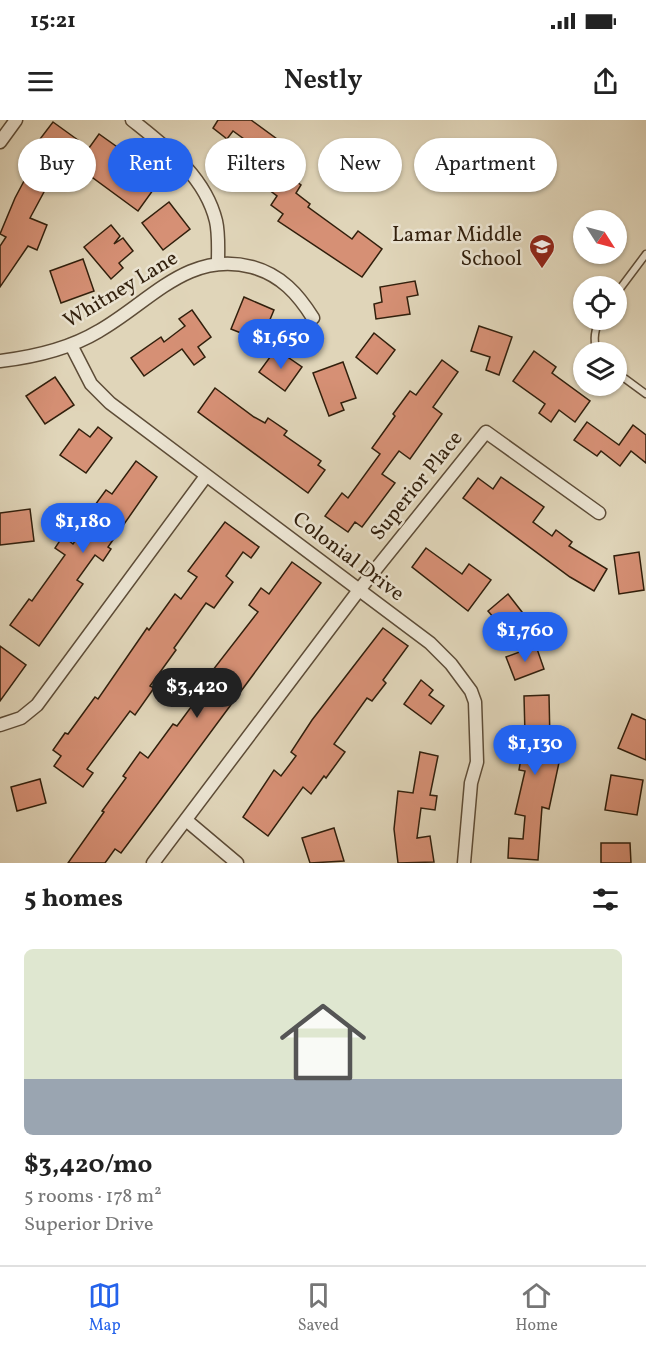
<!DOCTYPE html>
<meta charset="utf-8">
<style>
body{margin:0;font-family:Vollkorn,serif;background:#f2f2f2;color:#222;height:100vh;display:flex;flex-direction:column;font-size:22px;white-space:nowrap}
*{box-sizing:border-box;margin:0}
p{font-size:20px;color:#767676}
.icon{flex:none;width:33px;height:33px;fill:none;stroke:currentColor;stroke-width:2;stroke-linecap:round;stroke-linejoin:round}
.map{position:relative;height:743px;overflow:hidden}
.panel{display:flex;flex-direction:column;background:#fff;flex:1}
.panel>*{flex:none}
.hud{position:absolute;left:18px;top:18px;width:610px;height:54px;display:flex;gap:12px}
.needle{width:39px;rotate:126deg}
.tools{position:absolute;left:573px;top:90px;display:grid;gap:12px}
.tools a{display:grid;place-items:center;width:54px;height:54px;border-radius:50%;background:#fff;box-shadow:0 2px 4px #0004;font-size:30px}
.price{position:absolute;translate:-50% -51px;padding:0 14px;border-radius:21px;background:#2563eb;color:#fff;font-size:20px;line-height:39px;filter:drop-shadow(0 2px 3px #0008)}
.price::after{content:'';position:absolute;left:50%;top:36px;width:18px;height:14px;margin-left:-9px;background:inherit;clip-path:polygon(0 0,100% 0,50% 100%)}
.price.selected{background:#222;color:#fff}
ul{padding:0;list-style:none}
li{display:grid;align-content:center;gap:12px;height:318px;padding:0 24px}
li span{display:grid;place-items:center;height:186px;border-radius:9px;color:#555}
li>.icon{margin-inline-start:auto}
span .icon{width:108px;height:108px;fill:#fffc;stroke-width:1}
li b{font-size:26px}
h2{display:flex;justify-content:space-between;align-items:center;height:72px;padding:0 24px;font-size:26px}
.chip{padding:0 21px;border-radius:27px;background:#fff;box-shadow:0 2px 4px #0004;font-size:21px;line-height:54px}
.chip.selected{background:#2563eb;color:#fff}
.status{display:flex;justify-content:space-between;align-items:center;height:42px;padding:0 30px;background:#fff;direction:ltr}
.status svg{height:16px;fill:currentColor}
header{display:flex;justify-content:space-between;align-items:center;height:78px;padding:0 24px;background:#fff;font-size:27px;font-weight:600}
.tab-bar{display:flex;justify-content:space-around;align-items:center;height:84px;border-top:2px solid #e0e0e0;background:#fff;font-size:16px;color:#767676}
.tab-bar a{display:grid;justify-items:center;gap:3px}
.tab-bar .selected{color:#2563eb}
.map>svg:first-child{display:block}
.building{fill:#d69075;stroke:#311f0c;stroke-width:1.5}
.lines{fill:none;stroke-linecap:round;stroke-linejoin:round}
.service-casing{stroke:#5d4c37;stroke-width:9}
.minor-casing{stroke:#5d4c37;stroke-width:15}
.service{stroke:#ebe4d2;stroke-width:6}
.minor{stroke:#ebe4d2;stroke-width:12}
.labels{text-anchor:middle;dominant-baseline:central;stroke-width:5;stroke-linejoin:round;paint-order:stroke}
.poi-label{font-size:21px;fill:#311f0c;stroke:#ebe4d2;text-anchor:end}
.street-label{font-size:21px;fill:#311f0c;stroke:#ebe4d2}
</style>
<div class="status"><b>15:21</b><svg viewBox="0 0 49 12"><path d="M0 12V9h3v3zM5 12V6h3v6zM10 12V3h3v9zM15 12V0h3v12zM26 1h20v11H26zM47 4h2v5h-2z"/></svg></div>
<header><svg class="icon" aria-label="menu" viewBox="0 0 24 24"><path d="M4 6h16M4 12h16M4 18h16"/></svg>Nestly<svg class="icon" aria-label="share" viewBox="0 0 24 24"><path d="M12 15V3M7 8l5-5 5 5M5 13v7h14v-7"/></svg></header>
<div class="map">
<svg width="646" height="743" viewBox="0 0 646 743">
<rect width="100%" height="100%" fill="#e0d5b9"/>
<filter id="stains"><feTurbulence type="fractalNoise" baseFrequency=".00333" numOctaves="4"/><feColorMatrix values="0 0 0 0 .2 0 0 0 0 .09 0 0 0 0 .02 0 0 0 .5 -.17"/></filter>
<radialGradient id="worn" r=".72"><stop offset=".6" stop-color="#630" stop-opacity="0"/><stop offset="1" stop-color="#630" stop-opacity=".3"/></radialGradient>
<g class="building">
<path d="M218,0H251L292,30L279,49L301,65L296,73L310,84L308,87L352,119L358,111L382,129L362,157L278,101L283,94L271,85L277,76L252,57L257,51L244,42L255,27L233,11L227,19L213,8Z"/>
<path d="M53,2L89,28L99,14L127,34L123,40L144,55L148,50L161,59L138,91L40,19Z"/>
<path d="M32,46L52,57L30,98L47,105L37,130L28,126L0,167V126L6,117L0,114L15,78Z"/>
<path d="M169,82L190,109L163,130L142,103Z"/>
<path d="M111,105L120,116L114,124L123,118L133,131L119,143L123,148L111,159L84,127Z"/>
<path d="M83,139L94,171L61,183L50,151Z"/>
<path d="M415,161L418,175L407,177L410,194L376,199L374,184L382,182L380,167Z"/>
<path d="M244,177L274,190L261,221L231,209Z"/>
<path d="M192,190L211,217L198,227L205,237L194,245L182,229L144,256L131,238L161,217L164,222L185,206L179,199Z"/>
<path d="M479,206L512,217L499,255L486,250L490,237L471,231Z"/>
<path d="M374,213L395,230L377,254L356,237Z"/>
<path d="M276,229L302,247L285,271L259,252Z"/>
<path d="M534,231L556,247L552,253L590,281L575,302L559,290L551,302L539,293L545,284L513,261Z"/>
<path d="M442,240L458,252L433,287L442,294L410,339L399,331L382,354L395,363L362,407L355,402L348,412L325,396L342,373L348,378L380,334L372,328L395,296L393,294L410,271L416,275Z"/>
<path d="M343,242L356,278L341,283L344,290L329,296L313,253Z"/>
<path d="M55,257L74,285L45,304L26,276Z"/>
<path d="M215,268L254,297L265,303L268,298L287,311L284,315L321,341L318,345L325,350L308,373L198,292Z"/>
<path d="M587,302L619,325L633,305L646,315V343L631,331L620,346L601,331L597,336L574,320Z"/>
<path d="M98,307L112,318L86,353L60,335L79,309L90,317Z"/>
<path d="M136,341L157,357L108,427L111,429L103,441L95,435L77,460L83,464L39,526L10,505L29,479L32,481L65,435L55,428L63,416L73,424L91,399L87,396L106,370L112,374Z"/>
<path d="M501,357L544,387L533,402L552,416L556,410L572,422L569,426L607,449L594,471L570,457L463,378L478,358L493,369Z"/>
<path d="M30,389L34,421L0,425V393Z"/>
<path d="M225,402L259,427L251,438L243,432L226,456L233,462L214,488L206,483L174,528L176,530L150,566L154,568L135,595L130,591L87,649L93,653L83,667L54,646L61,636L53,630L65,613L68,614L95,577L98,579L147,508L149,510L175,474L181,479L197,457L188,451Z"/>
<path d="M426,428L462,454L469,444L491,460L468,491L412,447Z"/>
<path d="M639,432L644,470L619,474L614,436Z"/>
<path d="M292,442L321,463L159,682L121,733L115,729L105,743H68L104,692L102,691L126,658L123,656L140,632L148,638L173,604L177,606L206,567L202,564L258,492L249,485L261,468L269,474Z"/>
<path d="M508,474L529,501L498,526L488,514L500,505L488,491Z"/>
<path d="M383,508L408,526L383,560L386,563L372,581L367,578L334,624L345,632L326,658L324,656L311,674L303,667L268,716L243,697L274,650L281,656L296,636L291,632L312,600Z"/>
<path d="M0,526L26,545L0,581Z"/>
<path d="M536,526L544,549L515,560L506,537Z"/>
<path d="M421,560L433,570L429,575L444,586L431,604L404,584Z"/>
<path d="M549,575L550,622L563,624L549,689L542,687L538,740L508,738L509,718L523,719L525,696L515,694L525,651L519,650L525,615L524,576Z"/>
<path d="M632,594L646,600V640L618,628Z"/>
<path d="M420,632L438,636L430,675L437,676L435,690L421,688L417,718L430,716L434,742L398,743L394,709L398,671L413,673Z"/>
<path d="M611,655L643,660L637,695L605,690Z"/>
<path d="M40,659L46,683L17,691L11,667Z"/>
<path d="M334,708L344,741L310,743L302,718Z"/>
<path d="M601,723H630L631,743H601Z"/>
</g>
<g class="lines">
<defs>
<g id="service">
<path d="M616,174L646,134"/>
<path d="M598,232C592,222 595,210 599,200"/>
<path d="M616,252L646,274"/>
</g>
<g id="minor">
<path d="M132,0C167,28 205,56 216,101C219,114 218,129 218,143"/>
<path d="M0,22L16,0"/>
<path d="M71,225L91,264L110,283L430,523L451,544L471,571L475,582L477,642L471,663L464,743"/>
<path d="M0,241C34,237 69,229 99,211C150,182 188,130 252,147C281,155 298,174 313,198"/>
<path d="M0,605L21,598L37,585L206,356"/>
<path d="M186,700L237,743"/>
<path d="M153,743L359,470L486,312L599,393"/>
</g>
</defs>
<use href="#service" class="service-casing"/>
<use href="#minor" class="minor-casing"/>
<use href="#service" class="service"/>
<use href="#minor" class="minor"/>
</g>
<defs>
<symbol id="school-pin" viewBox="-11 -11 22 30"><path d="M0 17L-7.5 6A9.5 9.5 0 1 1 7.5 6Z" fill="#8f2418" stroke="#ebe4d2"/><path d="M0-5L7-2L0 1L-7-2ZM-4 1L0 2.5L4 1V4Q0 6-4 4Z" fill="#fff"/></symbol>
</defs>
<g fill-rule="evenodd">
<use href="#school-pin" x="527" y="112" width="30" height="40"/>
</g>
<g class="labels">
<g class="poi-label">
<text x="522" y="115">Lamar Middle<tspan x="522" dy="24">School</tspan></text>
</g>
<g class="street-label">
<text transform="translate(121 170) rotate(-31)">Whitney Lane</text>
<text transform="translate(417 366) rotate(-51)">Superior Place</text>
<text transform="translate(348 437) rotate(37)">Colonial Drive</text>
</g>
</g>
<rect width="100%" height="100%" filter="url(#stains)"/>
<rect width="100%" height="100%" fill="url(#worn)"/>
</svg>
<div class="tools">
<a><svg class="needle" viewBox="-14 -14 28 28"><path d="M0-13l5 13h-10z" fill="#e53935"/><path d="M0 13l5-13h-10z" fill="#767676"/></svg></a>
<a><svg class="icon" aria-label="locate" viewBox="0 0 24 24"><circle cx="12" cy="12" r="6"/><path d="M12 2v4M12 18v4M2 12h4M18 12h4"/></svg></a>
<a><svg class="icon" aria-label="layers" viewBox="0 0 24 24"><path d="M12 4l9 5-9 5-9-5zM3 14l9 5 9-5"/></svg></a>
</div>
<b class="price" style="left:281px;top:250px">$1,650</b>
<b class="price" style="left:83px;top:434px">$1,180</b>
<b class="price" style="left:525px;top:543px">$1,760</b>
<b class="price selected" style="left:197px;top:599px">$3,420</b>
<b class="price" style="left:535px;top:656px">$1,130</b>
<div class="hud">
<a class="chip">Buy</a>
<a class="chip selected">Rent</a>
<a class="chip">Filters</a>
<a class="chip">New</a>
<a class="chip">Apartment</a>
</div>
</div>
<section class="panel">
<h2>5 homes<svg class="icon" aria-label="filters" viewBox="0 0 24 24"><path d="M4 7h16M4 17h16"/><circle cx="9" cy="7" r="2"/><circle cx="15" cy="17" r="2"/></svg></h2>
<ul>
<li><span style="background:linear-gradient(#dfe7d0 70%,#9aa5b1 0)"><svg class="icon" aria-label="home" viewBox="0 0 24 24"><path d="M3 11l9-7 9 7M6 9v11h12V9"/></svg></span><div><b>$3,420/mo</b><p>5 rooms · 178 m²</p><p>Superior Drive</p></div></li>
</ul>
</section>
<nav class="tab-bar">
<a class="selected"><svg class="icon" aria-label="map" viewBox="0 0 24 24"><path d="M3 6l6-2 6 2 6-2v14l-6 2-6-2-6 2zM9 4v14M15 6v14"/></svg>Map</a>
<a><svg class="icon" aria-label="saved" viewBox="0 0 24 24"><path d="M7 4h10v16l-5-4-5 4z"/></svg>Saved</a>
<a><svg class="icon" aria-label="home" viewBox="0 0 24 24"><path d="M3 11l9-7 9 7M6 9v11h12V9"/></svg>Home</a>
</nav>
